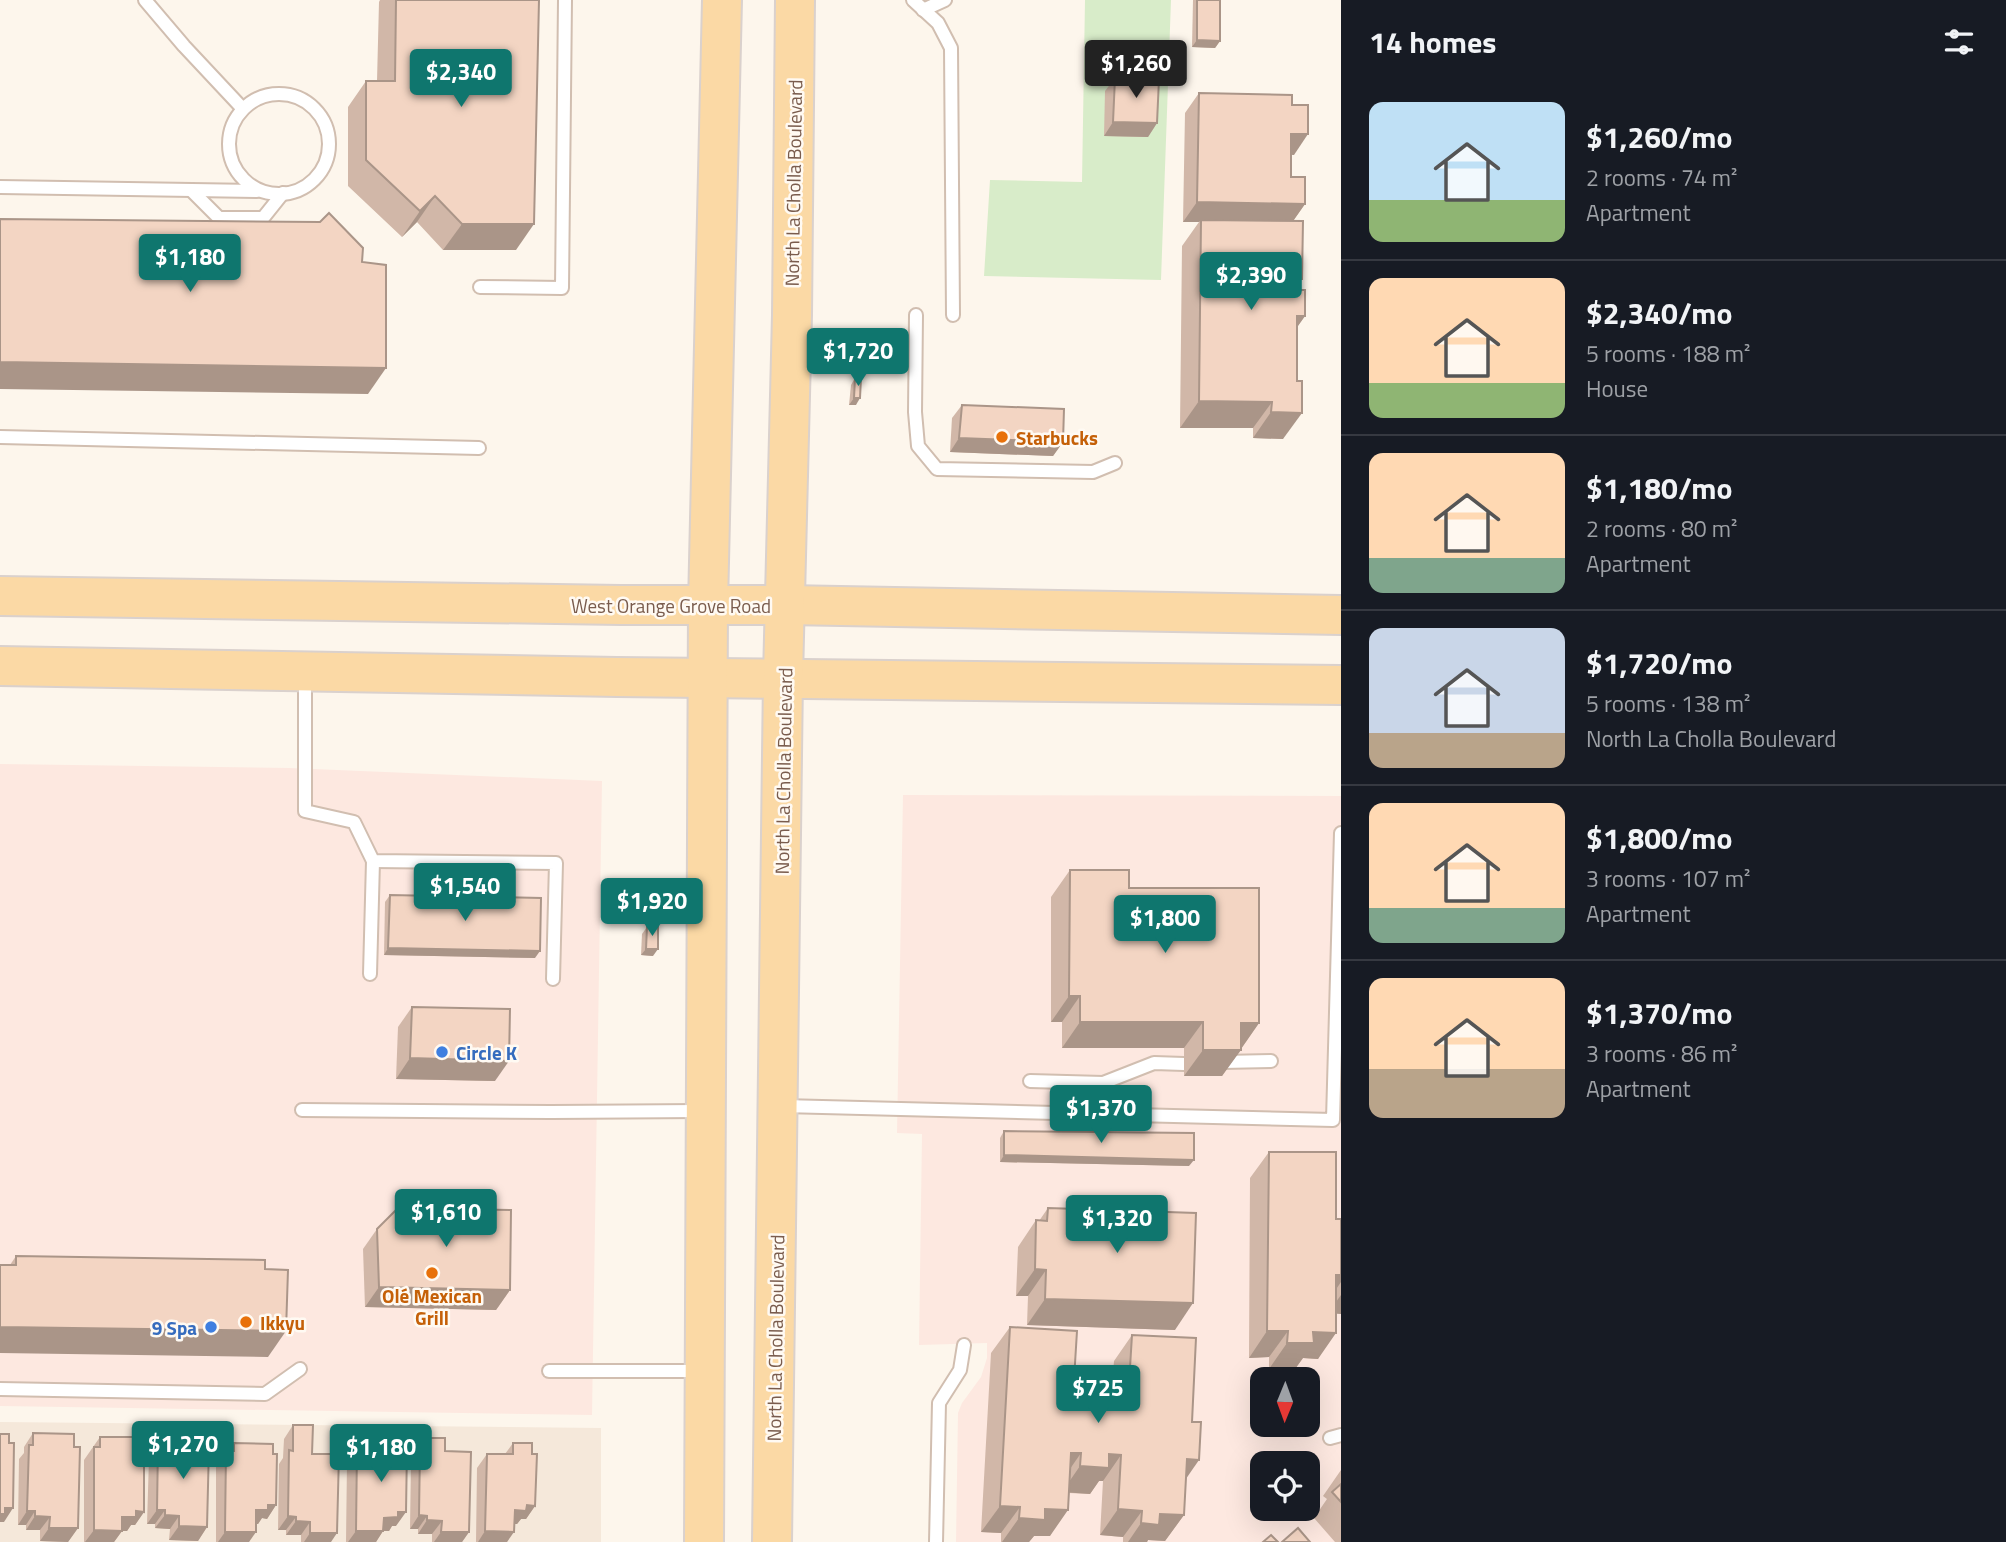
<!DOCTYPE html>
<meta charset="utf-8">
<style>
body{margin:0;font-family:"Titillium Web",sans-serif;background:#20242c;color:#f1f3f6;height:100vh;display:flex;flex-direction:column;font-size:26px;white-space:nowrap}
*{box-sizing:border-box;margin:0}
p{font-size:23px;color:#9ea1a6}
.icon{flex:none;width:38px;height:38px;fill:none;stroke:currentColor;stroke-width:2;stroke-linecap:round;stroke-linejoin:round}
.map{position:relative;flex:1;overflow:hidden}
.details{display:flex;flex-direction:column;background:#171b24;width:665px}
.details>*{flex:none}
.needle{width:46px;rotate:181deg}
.buttons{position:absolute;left:1250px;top:1367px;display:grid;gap:14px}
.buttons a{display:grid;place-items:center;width:70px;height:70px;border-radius:14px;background:#171b24;box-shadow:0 7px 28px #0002;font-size:35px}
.price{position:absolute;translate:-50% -60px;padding:0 16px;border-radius:7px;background:#0f766e;color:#fff;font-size:23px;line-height:46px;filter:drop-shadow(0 2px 4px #0008)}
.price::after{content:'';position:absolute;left:50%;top:42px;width:21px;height:16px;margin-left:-10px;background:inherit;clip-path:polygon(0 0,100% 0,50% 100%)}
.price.selected{background:#222;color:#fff}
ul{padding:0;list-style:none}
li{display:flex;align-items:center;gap:21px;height:175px;padding:0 28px}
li+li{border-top:2px solid #363941}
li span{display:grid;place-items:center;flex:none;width:196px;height:140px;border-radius:14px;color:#555}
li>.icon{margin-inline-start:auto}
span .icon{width:84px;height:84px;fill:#fffc;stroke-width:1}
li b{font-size:30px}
h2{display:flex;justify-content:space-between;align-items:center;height:84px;padding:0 28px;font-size:30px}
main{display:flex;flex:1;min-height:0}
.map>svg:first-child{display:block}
.residential{fill:#f5e8da}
.commercial{fill:#fde8e0;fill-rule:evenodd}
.green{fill:#d8ecc9}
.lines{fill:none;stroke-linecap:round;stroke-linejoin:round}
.service-casing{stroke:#d1beb0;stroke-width:16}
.primary-casing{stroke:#dad1cd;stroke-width:42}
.service{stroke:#fff;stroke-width:12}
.primary{stroke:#fbd9a5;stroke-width:38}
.wall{fill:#d1b7a8}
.shaded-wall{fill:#aa9588}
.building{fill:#f3d5c3;stroke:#aa9588;stroke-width:2}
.food-dot{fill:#e8710a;stroke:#fffaf3;stroke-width:2.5}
.shop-dot{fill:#3f7fe0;stroke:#fffaf3;stroke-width:2.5}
.labels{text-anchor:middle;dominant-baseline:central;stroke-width:5;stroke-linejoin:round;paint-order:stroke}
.street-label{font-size:19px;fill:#7a5c4d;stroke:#fffaf3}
.food-label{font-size:19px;font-weight:bold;fill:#c56008;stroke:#fffaf3;text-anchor:start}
.shop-label{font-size:19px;font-weight:bold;fill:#366cbe;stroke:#fffaf3;text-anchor:start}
</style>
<main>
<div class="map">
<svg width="1341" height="1542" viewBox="0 0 1341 1542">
<rect width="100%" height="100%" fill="#fdf6ec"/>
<path class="residential" d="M0,1422L601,1428V1542H0Z"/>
<g class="commercial">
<path d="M0,764L289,768L602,781L592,1415L0,1406Z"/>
<path d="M903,795L1341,796V1542H956L958,1413L962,1403L981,1377L987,1358V1343L919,1345L922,1134L897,1133ZM1262,1379H1307V1424H1262ZM1262,1463H1307V1508H1262Z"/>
</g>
<path class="green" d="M1085,0H1171L1161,280L984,276L990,180L1082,182Z"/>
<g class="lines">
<defs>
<g id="service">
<path d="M145,0L184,46L243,109"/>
<path d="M913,0L938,23L951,48L953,315"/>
<path d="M923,10L945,0"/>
<circle cx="279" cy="144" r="50"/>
<path d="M0,187L257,191"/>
<path d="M191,190L219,218H263L283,193"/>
<path d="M480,287L562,288L565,0"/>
<path d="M916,315L915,412L918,446L937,469L1093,472L1115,463"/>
<path d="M0,437L479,448"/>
<path d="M305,676V811L354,822L373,861L556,863L553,979"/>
<path d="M370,974L373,861"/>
<path d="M1222,1062L1271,1061"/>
<path d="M1030,1081L1103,1083L1154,1063L1184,1064"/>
<path d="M783,1106L1333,1120L1341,833"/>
<path d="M302,1110L551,1112L701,1111"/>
<path d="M549,1371H702"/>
<path d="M0,1389L265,1394L300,1369"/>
<path d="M1330,1438L1341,1435"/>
<path d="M936,1542L939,1403L960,1370L964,1345"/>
</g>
<g id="primary">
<path d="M0,596L621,605H786L1341,615"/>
<path d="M0,666L617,677L1341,685"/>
<path d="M704,1542L708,605L722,0"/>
<path d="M772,1542L783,677L792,315L795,0"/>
</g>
</defs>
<use href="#service" class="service-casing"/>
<use href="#primary" class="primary-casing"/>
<use href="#service" class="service"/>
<use href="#primary" class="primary"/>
</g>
<g class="wall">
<path d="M380,0H539L516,250H443L417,222L402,237L348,186V107L366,81H377L379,2Z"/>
<path d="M1193,0H1220V41L1215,48L1192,47Z"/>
<path d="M1115,78L1157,123L1148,137L1104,136L1105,91Z"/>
<path d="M1199,93L1294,155L1291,154V177L1305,204L1293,221L1296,288L1305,316L1297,327L1283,439L1253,438V428H1180L1182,246L1199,222H1183L1185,113Z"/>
<path d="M855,378L856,405H849L851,385Z"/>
<path d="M962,405L1063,442L1053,456L950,452L952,418Z"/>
<path d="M1070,870L1129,888L1259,1023L1222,1076H1184V1048H1062V1022H1051V897Z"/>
<path d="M390,895L535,958L384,955L385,902Z"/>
<path d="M647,927L653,956L641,955L642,934Z"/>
<path d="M412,1007L495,1081L396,1079L398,1027Z"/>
<path d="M1004,1131L1189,1166L1000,1162V1138Z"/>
<path d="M1269,1152L1336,1219H1341V1314L1336,1313L1318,1359L1303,1358L1295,1369H1269V1357L1249,1358L1250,1178Z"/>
<path d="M1048,1208L1175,1330L1027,1325L1028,1296H1016L1018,1247L1036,1220L1039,1221Z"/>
<path d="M377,1229L510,1290L496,1310L365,1307L363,1249Z"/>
<path d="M16,1256L268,1357L10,1265Z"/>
<path d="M1010,1327L1073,1396L1111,1399L1114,1361L1132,1335L1185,1480L1184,1515L1165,1541L1148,1540L1147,1542H1123V1537L1100,1535L1103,1481H1099L1090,1494L1069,1493L1050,1536H1034L1029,1542H1001V1533L981,1532L991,1353Z"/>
<path d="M293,1425L312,1454L331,1542H301V1535H286V1530H278L279,1464L283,1458L284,1439Z"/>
<path d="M33,1433L74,1447L78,1528L68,1542L40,1541V1530H26V1525H18L19,1459L24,1453V1447Z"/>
<path d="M163,1433L183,1446L207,1527L198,1541L169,1540L170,1529L155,1528V1524H147L149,1458L153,1452V1446Z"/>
<path d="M100,1437L140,1446L144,1512L135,1525H131L127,1531H122L114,1542H84V1460Z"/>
<path d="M382,1437L396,1526H392L389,1531H383L376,1542H346L347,1462L357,1448L374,1449Z"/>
<path d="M425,1438L445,1451L469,1532L462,1542H432V1534H418V1529H410L411,1463L415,1456L416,1451Z"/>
<path d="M234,1443L273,1454L276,1505L267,1519L262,1518L258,1524H256L249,1542H216V1465L226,1451H229Z"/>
<path d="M513,1443L532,1454L535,1506L526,1519H521L517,1524H515L507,1542H476L477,1468L487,1454H505Z"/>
<path d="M1341,1470V1542H1335L1314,1518L1327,1499L1323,1496Z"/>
</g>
<g class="shaded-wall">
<path d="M1197,40L1220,41L1215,48L1192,47Z"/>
<path d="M1113,122L1157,123L1148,137L1104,136Z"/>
<path d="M1291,134H1308L1294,155L1277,154Z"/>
<path d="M435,196L417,222L402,237L420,211Z"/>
<path d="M1197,202L1305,204L1291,224L1201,220L1199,222H1183Z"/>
<path d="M462,224H534L516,250H443Z"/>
<path d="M1296,279H1302L1284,305Z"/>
<path d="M1297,316H1305L1286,343Z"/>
<path d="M0,362L386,368L368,394L0,389Z"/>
<path d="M854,398H860L856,405H849Z"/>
<path d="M1199,401L1272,402L1253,428H1180Z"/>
<path d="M1271,412L1302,413L1283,439L1253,438Z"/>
<path d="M959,438L1063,442L1053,456L950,452Z"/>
<path d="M388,948L540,951L535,958L384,955Z"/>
<path d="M646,949H658L653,956L641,955Z"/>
<path d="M1069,996H1080L1062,1022H1051Z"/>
<path d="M1080,1022H1203L1184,1048H1062Z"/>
<path d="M1241,1023H1259L1241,1049Z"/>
<path d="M1203,1050H1241L1222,1076H1184Z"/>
<path d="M410,1058L509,1061L495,1081L396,1079Z"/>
<path d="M1004,1155L1194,1160L1189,1166L1000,1162Z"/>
<path d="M1035,1269L1046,1270L1028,1296H1016Z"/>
<path d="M1336,1275H1341V1282L1328,1301Z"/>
<path d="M379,1287L510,1290L496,1310L365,1307Z"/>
<path d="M1341,1295V1314L1328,1313Z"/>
<path d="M1045,1299L1193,1303L1175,1330L1027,1325Z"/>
<path d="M0,1327L286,1331L268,1357L0,1353Z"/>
<path d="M1267,1331H1288L1269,1357L1249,1358Z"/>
<path d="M1313,1332L1336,1333L1318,1359L1303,1358L1295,1369H1269L1287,1343Z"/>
<path d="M1071,1453H1081L1063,1479Z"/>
<path d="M1109,1454L1121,1455L1103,1481H1099L1090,1494L1062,1492L1080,1466Z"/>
<path d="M1187,1459L1199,1460L1181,1486Z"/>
<path d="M268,1505H276L267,1519L262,1518L258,1524H247L256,1510Z"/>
<path d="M527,1505L535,1506L526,1519H521L517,1524H505L515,1510Z"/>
<path d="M1000,1506L1020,1507L1001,1533L981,1532Z"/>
<path d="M5,1508H13L4,1522H0V1514Z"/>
<path d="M1045,1509L1068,1510L1050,1536H1034L1029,1542H1002L1019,1518Z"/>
<path d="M1118,1509L1142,1511L1123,1537L1100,1535Z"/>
<path d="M157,1510H165L155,1524H147Z"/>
<path d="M27,1511H35L26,1525H18Z"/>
<path d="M136,1511L144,1512L135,1525H131L127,1531H122L114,1542H85L94,1530Z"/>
<path d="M398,1512H406L396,1526H392L389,1531H383L376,1542H348L356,1531Z"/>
<path d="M1160,1514L1184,1515L1165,1541L1148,1540L1147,1542H1128L1141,1523Z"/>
<path d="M165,1515L179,1516L170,1529L155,1528Z"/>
<path d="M419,1515L427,1516L418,1529H410Z"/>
<path d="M35,1516L50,1517L40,1530H26Z"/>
<path d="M288,1516L296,1517L286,1530H278Z"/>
<path d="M427,1520L442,1521L432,1534H418Z"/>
<path d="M296,1521L310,1522L301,1535H286Z"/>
<path d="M179,1526L207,1527L198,1541L169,1540Z"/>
<path d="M49,1528H78L68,1542L40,1541Z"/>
<path d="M485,1531L514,1532L507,1542H478Z"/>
<path d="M225,1532H256L249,1542H218Z"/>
<path d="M441,1532H469L462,1542H434Z"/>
<path d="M310,1533H337L331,1542H304Z"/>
</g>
<g class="building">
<path d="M396,0H539L534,224H462L435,196L420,211L366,160V81H395Z"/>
<path d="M1197,0H1220V41L1197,40Z"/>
<path d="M1115,78L1159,79L1157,123L1113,122Z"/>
<path d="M1199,93L1292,95V105H1308V134H1291V177H1305V204L1197,202Z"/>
<path d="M329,213L363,248L362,262L386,265V368L0,362V219L320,222Z"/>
<path d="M1201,220L1303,221L1302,279H1296V290H1305V316H1297V381H1302V413L1271,412L1272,402L1199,401Z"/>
<path d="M855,378H861L860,398H854Z"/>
<path d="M962,405L1064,409L1063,442L959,438Z"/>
<path d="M1070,870H1129V888H1259V1023H1241V1050H1203V1022H1080V996H1069Z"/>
<path d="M390,895L541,898L540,951L388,948Z"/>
<path d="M647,927H658V949H646Z"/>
<path d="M412,1007L510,1009L509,1061L410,1058Z"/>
<path d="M1004,1131L1194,1133V1160L1004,1155Z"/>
<path d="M1269,1152H1336V1219H1341V1275H1336V1333L1313,1332L1314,1343H1287L1288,1331H1267Z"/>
<path d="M398,1208L511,1210L510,1290L379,1287L377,1229Z"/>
<path d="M1048,1208L1196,1213L1193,1303L1045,1299L1046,1270L1035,1269L1036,1220L1047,1221Z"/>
<path d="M16,1256L265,1260V1269L288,1270L286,1331L0,1327V1265H16Z"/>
<path d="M1010,1327L1077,1331L1073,1396L1128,1400L1132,1335L1196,1338L1192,1422H1201L1199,1460L1187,1459L1184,1515L1160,1514L1159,1525L1141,1523L1142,1511L1118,1509L1121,1455L1109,1454V1468L1080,1466L1081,1453H1071L1068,1510L1045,1509V1520L1019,1518L1020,1507L1000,1506Z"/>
<path d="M293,1425H313L312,1454H339L337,1533H310V1522L296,1521V1517L288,1516L289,1450L293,1451Z"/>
<path d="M33,1433L74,1434V1447H80L78,1528H49L50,1517L35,1516V1511H27L29,1445H33Z"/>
<path d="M163,1433H183V1446H209L207,1527L179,1526V1516L165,1515V1510H157L158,1444H163Z"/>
<path d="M0,1434H9V1443H14L13,1508H5V1514H0Z"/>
<path d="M100,1437H140V1446H144V1512L136,1511V1517H122V1531L94,1530V1447H100Z"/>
<path d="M382,1437H402V1447H407L406,1512H398V1517L384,1518L383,1531H356L357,1448L382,1449Z"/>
<path d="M425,1438H445V1451L471,1452L469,1532H441L442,1521L427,1520V1516L419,1515L420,1449L425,1450Z"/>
<path d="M234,1443L273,1444V1454H277L276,1505H268V1510H256V1532H225L226,1451H234Z"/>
<path d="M513,1443H532V1454H537L535,1506L527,1505L526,1511L515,1510L514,1532L485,1531L487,1454H513Z"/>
<path d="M1341,1484V1502L1332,1492Z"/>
<path d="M1298,1528L1310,1542H1282Z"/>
<path d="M1271,1535L1278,1542H1263Z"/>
</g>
<g class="food-dot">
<circle cx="1002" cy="437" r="7"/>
<circle cx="432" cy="1273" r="7"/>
<circle cx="246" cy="1322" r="7"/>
</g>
<g class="shop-dot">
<circle cx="442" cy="1052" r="7"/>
<circle cx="211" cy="1327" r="7"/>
</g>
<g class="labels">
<g class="street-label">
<text transform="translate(793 183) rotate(-89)">North La Cholla Boulevard</text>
<text x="671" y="605">West Orange Grove Road</text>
<text transform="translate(783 771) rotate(-89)">North La Cholla Boulevard</text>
<text transform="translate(775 1338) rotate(-89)">North La Cholla Boulevard</text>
</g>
<g class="food-label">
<text x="1016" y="437">Starbucks</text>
<text x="432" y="1295" text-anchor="middle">Olé Mexican<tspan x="432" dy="22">Grill</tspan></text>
<text x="260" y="1322">Ikkyu</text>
</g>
<g class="shop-label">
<text x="456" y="1052">Circle K</text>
<text x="197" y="1327" text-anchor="end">9 Spa</text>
</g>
</g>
</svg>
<div class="buttons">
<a><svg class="needle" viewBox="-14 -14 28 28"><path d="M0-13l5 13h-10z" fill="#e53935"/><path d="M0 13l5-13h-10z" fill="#9ea1a6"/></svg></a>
<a><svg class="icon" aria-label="locate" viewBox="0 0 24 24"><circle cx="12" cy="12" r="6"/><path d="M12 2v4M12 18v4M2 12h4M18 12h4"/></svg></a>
</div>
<b class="price selected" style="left:1136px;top:100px">$1,260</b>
<b class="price" style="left:461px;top:109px">$2,340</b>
<b class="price" style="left:190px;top:294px">$1,180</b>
<b class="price" style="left:1251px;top:312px">$2,390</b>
<b class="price" style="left:858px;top:388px">$1,720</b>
<b class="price" style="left:465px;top:923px">$1,540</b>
<b class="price" style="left:652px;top:938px">$1,920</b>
<b class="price" style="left:1165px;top:955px">$1,800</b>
<b class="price" style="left:1101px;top:1145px">$1,370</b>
<b class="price" style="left:446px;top:1249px">$1,610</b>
<b class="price" style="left:1117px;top:1255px">$1,320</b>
<b class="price" style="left:1098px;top:1425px">$725</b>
<b class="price" style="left:183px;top:1481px">$1,270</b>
<b class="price" style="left:381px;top:1484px">$1,180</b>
</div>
<section class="details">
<h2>14 homes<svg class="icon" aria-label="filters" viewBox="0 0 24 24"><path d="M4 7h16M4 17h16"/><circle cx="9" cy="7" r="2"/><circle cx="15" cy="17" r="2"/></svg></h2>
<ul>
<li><span style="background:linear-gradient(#bfe0f5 70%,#8fb573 0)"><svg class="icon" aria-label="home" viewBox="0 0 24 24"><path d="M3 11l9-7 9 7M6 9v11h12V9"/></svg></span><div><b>$1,260/mo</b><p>2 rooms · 74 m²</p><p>Apartment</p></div></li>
<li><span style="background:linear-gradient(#ffd9b3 75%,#8fb573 0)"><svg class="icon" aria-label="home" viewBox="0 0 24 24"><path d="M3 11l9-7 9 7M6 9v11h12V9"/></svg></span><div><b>$2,340/mo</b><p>5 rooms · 188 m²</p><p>House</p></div></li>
<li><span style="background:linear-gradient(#ffd9b3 75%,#7fa58c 0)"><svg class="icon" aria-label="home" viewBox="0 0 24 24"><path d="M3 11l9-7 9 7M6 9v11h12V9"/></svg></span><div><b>$1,180/mo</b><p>2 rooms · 80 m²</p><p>Apartment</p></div></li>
<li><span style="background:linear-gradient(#c9d6e8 75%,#b9a48a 0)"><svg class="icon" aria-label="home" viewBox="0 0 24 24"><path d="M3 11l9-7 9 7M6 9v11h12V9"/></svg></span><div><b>$1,720/mo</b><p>5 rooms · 138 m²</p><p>North La Cholla Boulevard</p></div></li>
<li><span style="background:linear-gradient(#ffd9b3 75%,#7fa58c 0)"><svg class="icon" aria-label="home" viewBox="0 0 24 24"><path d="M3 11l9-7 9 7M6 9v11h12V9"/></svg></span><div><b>$1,800/mo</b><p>3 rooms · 107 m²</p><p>Apartment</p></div></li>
<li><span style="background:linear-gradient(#ffd9b3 65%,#b9a48a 0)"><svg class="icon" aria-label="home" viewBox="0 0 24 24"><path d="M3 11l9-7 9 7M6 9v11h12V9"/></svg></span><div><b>$1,370/mo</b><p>3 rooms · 86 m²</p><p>Apartment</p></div></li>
</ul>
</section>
</main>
